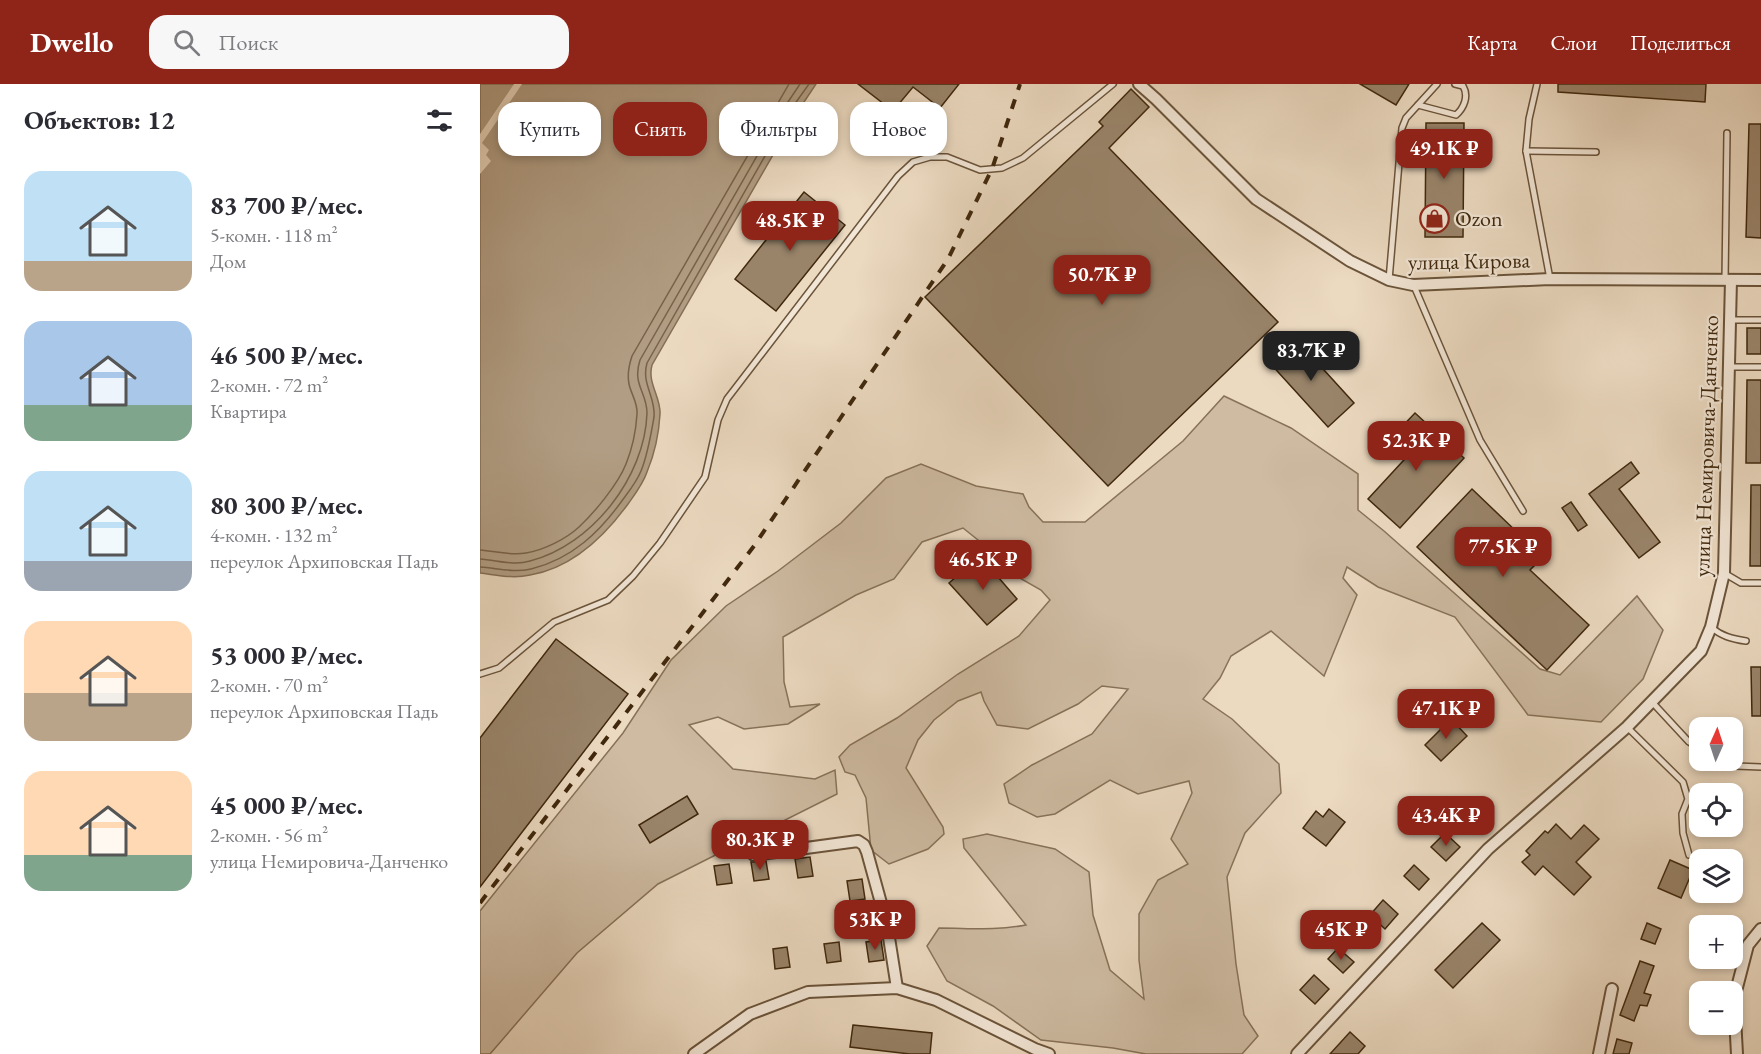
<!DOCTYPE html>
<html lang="ru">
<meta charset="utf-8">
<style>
body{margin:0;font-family:"EB Garamond",serif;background:#f7f7f7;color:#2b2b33;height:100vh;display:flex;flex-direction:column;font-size:22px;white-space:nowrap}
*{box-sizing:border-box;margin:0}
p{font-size:20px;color:#7c7c81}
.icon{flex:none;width:33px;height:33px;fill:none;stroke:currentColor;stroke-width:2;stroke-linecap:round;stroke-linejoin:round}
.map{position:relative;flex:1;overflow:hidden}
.details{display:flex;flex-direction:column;background:#fff;width:480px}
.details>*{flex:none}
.banner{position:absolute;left:18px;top:18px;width:570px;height:54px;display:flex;gap:12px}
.needle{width:39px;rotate:3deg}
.fabs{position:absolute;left:1209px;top:633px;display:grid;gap:12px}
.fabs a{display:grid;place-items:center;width:54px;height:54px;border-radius:12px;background:#fff;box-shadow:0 3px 9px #0003;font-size:30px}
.price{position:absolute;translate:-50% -51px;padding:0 14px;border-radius:12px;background:#8f2418;color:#fff;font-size:20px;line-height:39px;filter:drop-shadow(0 2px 3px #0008)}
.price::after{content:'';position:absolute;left:50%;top:36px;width:18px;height:14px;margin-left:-9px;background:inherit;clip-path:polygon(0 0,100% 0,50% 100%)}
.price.on{background:#222;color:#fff}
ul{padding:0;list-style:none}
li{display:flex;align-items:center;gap:18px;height:150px;padding:0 24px}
li span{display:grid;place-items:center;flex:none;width:168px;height:120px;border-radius:18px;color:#555}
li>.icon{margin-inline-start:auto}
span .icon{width:72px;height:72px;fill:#fffc;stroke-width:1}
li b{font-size:26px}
h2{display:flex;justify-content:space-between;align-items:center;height:72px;padding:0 24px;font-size:26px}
.chip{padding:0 21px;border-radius:18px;background:#fff;box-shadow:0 3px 9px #0003;font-size:21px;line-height:54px}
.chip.on{background:#8f2418;color:#fff}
header{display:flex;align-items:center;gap:36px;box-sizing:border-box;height:84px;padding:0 30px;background:#8f2418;color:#fff}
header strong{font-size:28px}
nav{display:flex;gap:33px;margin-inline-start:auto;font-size:21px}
.search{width:420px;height:54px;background:#f7f7f7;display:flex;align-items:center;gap:15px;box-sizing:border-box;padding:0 21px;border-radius:18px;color:#7c7c81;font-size:22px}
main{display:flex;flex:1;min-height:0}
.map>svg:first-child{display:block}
.green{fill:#cebba2;stroke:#877258;stroke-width:1.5}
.water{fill:#b19d83;stroke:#846e54;stroke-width:1.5}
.pier{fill:#ebd9c0}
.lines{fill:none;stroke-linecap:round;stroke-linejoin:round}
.shore{stroke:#786248;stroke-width:1.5}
.building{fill:#99846a;stroke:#40280d;stroke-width:1.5}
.lane-casing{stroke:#6b543a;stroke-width:8}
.street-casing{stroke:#6b543a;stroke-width:14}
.lane{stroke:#f2e6d6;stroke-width:5}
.street{stroke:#f2e6d6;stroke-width:10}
.rail{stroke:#40280d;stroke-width:4;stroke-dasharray:10 10;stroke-linecap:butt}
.labels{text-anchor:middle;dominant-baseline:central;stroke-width:4.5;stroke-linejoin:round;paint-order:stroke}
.poi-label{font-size:22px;fill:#40280d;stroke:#f2e6d6;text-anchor:start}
.street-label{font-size:22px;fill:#40280d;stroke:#f2e6d6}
</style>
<header>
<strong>Dwello</strong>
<div class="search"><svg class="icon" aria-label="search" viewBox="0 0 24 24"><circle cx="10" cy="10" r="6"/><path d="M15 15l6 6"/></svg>Поиск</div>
<nav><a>Карта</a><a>Слои</a><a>Поделиться</a></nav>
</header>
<main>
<section class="details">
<h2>Объектов: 12<svg class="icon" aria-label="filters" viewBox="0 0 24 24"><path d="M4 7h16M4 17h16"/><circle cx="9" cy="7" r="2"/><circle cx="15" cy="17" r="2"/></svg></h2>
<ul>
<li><span style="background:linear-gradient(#bfe0f5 75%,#b9a48a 0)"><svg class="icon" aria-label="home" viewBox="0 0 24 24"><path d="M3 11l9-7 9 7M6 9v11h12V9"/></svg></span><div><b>83 700 ₽/мес.</b><p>5-комн. · 118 m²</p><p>Дом</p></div></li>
<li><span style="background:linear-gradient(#a9c7e8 70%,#7fa58c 0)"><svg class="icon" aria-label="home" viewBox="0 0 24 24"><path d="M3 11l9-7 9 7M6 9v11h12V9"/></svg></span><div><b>46 500 ₽/мес.</b><p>2-комн. · 72 m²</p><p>Квартира</p></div></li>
<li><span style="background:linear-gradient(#bfe0f5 75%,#9aa5b1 0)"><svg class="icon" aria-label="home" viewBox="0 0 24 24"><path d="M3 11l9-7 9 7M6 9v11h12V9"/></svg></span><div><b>80 300 ₽/мес.</b><p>4-комн. · 132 m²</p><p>переулок Архиповская Падь</p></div></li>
<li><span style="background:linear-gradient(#ffd9b3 60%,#b9a48a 0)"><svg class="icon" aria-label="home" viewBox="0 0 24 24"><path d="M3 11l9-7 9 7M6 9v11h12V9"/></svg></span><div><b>53 000 ₽/мес.</b><p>2-комн. · 70 m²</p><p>переулок Архиповская Падь</p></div></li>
<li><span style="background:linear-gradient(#ffd9b3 70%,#7fa58c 0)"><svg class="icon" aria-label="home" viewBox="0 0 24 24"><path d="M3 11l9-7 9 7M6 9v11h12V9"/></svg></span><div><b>45 000 ₽/мес.</b><p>2-комн. · 56 m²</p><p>улица Немировича-Данченко</p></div></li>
</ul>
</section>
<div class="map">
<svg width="1281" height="970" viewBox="0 0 1281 970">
<rect width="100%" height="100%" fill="#ebd9c0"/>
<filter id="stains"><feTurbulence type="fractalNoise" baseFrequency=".00333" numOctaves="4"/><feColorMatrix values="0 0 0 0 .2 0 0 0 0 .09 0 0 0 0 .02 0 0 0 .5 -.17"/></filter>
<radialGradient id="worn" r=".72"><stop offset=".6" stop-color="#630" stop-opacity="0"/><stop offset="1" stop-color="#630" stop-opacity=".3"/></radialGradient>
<path class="green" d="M744,312L811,344L878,390V426L904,447L1060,585L1080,591L1157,512L1183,546L1163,595L1121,638L1048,631L975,533L898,503L867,483L863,494L877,511L844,592L791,547L751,572L740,594L723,615L752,635L799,680L801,709L765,749L747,793L756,880L764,931L778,952L762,970H666L633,964L561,956L513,922L467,897L447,862L459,844C490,844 514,847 546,841L484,764L483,755L507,750L575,765L609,788L613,831L630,886L664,915L659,876V830L678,796L708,780L691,755L712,709L709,697L658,710L630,696L575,730L557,733L529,719L524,700L552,681L612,650L648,605L622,602L598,620L548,645L517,641L504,617L501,608L478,617L454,636L438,656L426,684L463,743L464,750L448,765L409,780L391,766L386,714L375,691L365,688L359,673L370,661L417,634L478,590L539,552L570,516L561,506L531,489L503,460L483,444L442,458L414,495L376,511L303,553L304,598L310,623L340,620L308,640L264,645L238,633L209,641L253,685L335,695L355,686L357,710L178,800L97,869L10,970H0V827L143,649L191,576L246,522L298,487L361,439L406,394L441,380L496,402L543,410L549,423L563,438H605L703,357Z"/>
<path class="water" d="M0,0H336L320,24L172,281C167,299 181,313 180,330C179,349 174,371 167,388C163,400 155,410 148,420C124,453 92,484 50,491C33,495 17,491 0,489Z"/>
<path class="pier" d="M34,0H42L2,59L9,66L6,71L11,77L0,90V50Z"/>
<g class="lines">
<g class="shore">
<path d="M0,466C15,467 30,472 46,469C64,466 86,455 99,443C115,428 138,400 146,380C152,365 156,347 157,330C158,319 151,310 149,300C147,290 149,281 152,272L309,0"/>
<path d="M0,475C17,476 33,482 50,477C112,461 165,393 167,329C167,308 152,301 160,276L308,18L320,0"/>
<path d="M0,483C17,484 33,489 51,485C92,475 120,448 144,414C150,406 157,397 161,387C168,370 171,350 174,333C176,313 161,300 167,279L314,21L329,0"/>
</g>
</g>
<g class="building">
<path d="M378,0H479L460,24L433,3L413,27Z"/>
<path d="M880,0H929L916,21Z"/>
<path d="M1078,0H1226L1225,18L1078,8Z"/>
<path d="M651,5L669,23L629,64L798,238L628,402L445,213L623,42L619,38Z"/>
<path d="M946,39H984L983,153H945Z"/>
<path d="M1269,40H1281V154L1266,153Z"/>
<path d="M324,108L365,141L296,227L255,195Z"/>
<rect x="1267" y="244" width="14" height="26"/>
<path d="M814,253L874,319L848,343L788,277Z"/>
<path d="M1267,296H1281V379H1266Z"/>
<path d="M935,329L984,374L920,444L888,415L934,365L916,349Z"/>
<path d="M1151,378L1159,389L1139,405L1180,458L1159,474L1109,410Z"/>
<path d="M1271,401H1281V482H1270Z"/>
<path d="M992,405L1063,473L1050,486L1109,541L1067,586L937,463Z"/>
<path d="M1091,418L1107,441L1098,447L1082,424Z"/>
<path d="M500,472L537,515L507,541L469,499Z"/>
<path d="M76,555L148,610L0,803V654Z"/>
<path d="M1271,583H1281V632H1272Z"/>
<path d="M971,635L987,652L961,677L945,661Z"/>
<path d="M207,712L218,730L170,759L159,741Z"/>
<path d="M849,725L865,738L846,762L823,744L836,727L843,733Z"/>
<path d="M1076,740L1091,755L1104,741L1119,755L1096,778L1111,793L1094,811L1063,782L1055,791L1042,778L1050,771L1046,767L1065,747L1068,749Z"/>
<path d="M965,749L980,763L966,777L951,763Z"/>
<path d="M330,773L333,792L318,794L315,775Z"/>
<path d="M1190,776L1213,786L1201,814L1178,804Z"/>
<path d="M286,777L289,795L274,797L271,778Z"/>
<path d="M249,780L252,799L237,801L234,782Z"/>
<path d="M934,781L949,795L939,806L924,792Z"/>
<path d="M382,795L385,815L370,817L367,797Z"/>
<path d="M903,816L918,830L905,845L890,831Z"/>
<path d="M1002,839L1020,856L973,904L955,886Z"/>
<path d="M1167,839L1181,845L1175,860L1161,855Z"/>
<path d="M401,856L404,876L389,878L386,858Z"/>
<path d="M359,858L361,877L347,879L344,860Z"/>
<path d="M307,863L310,883L295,885L293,865Z"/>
<path d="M858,864L874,878L863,889L848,875Z"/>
<path d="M1160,877L1174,882L1164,909L1171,911L1167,922L1160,921L1154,937L1140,931Z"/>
<path d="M834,891L849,905L835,920L820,906Z"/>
<path d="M373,941L452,949L450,970H430L370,963Z"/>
<path d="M870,948L885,962L878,970H850Z"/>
<path d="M1137,955L1152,959L1149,970H1133Z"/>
</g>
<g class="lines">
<defs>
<g id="lane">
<path d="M1057,0L1049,35L1046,67L1070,195"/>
<path d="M938,21L976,31C984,24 989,12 983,2L975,0"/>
<path d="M1046,67L1116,68"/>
<path d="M909,196L922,44L926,34L957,0"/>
<path d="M1245,196L1247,49"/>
<path d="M934,202L1000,356L1043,427"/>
<path d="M1250,236H1281"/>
<path d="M1249,283H1281"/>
<path d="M1244,489L1261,499H1281"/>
<path d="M1231,543C1241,552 1252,555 1266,557"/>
<path d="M0,590L19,584L74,538L128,516L153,492L180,459L225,393L238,336L247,315L418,92L433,78L450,73H467L500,86L522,84L543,74L633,0"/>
<path d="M1172,618L1209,658L1220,665"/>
<path d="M1147,643L1203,698L1208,715L1202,730L1203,749L1209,771"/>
<path d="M1244,676L1256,682L1281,683"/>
</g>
<g id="street">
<path d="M659,0L676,15L776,115L870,177L909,196L933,201L1070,195L1281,196"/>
<path d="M274,771L378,757L384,761L387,768L407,841L417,904"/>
<path d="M214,970L270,930L328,908L417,904L456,916L555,965L569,970"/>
<path d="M817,970L1008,765L1147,643L1221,567L1231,543L1244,489L1251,196"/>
<path d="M1119,970L1132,905"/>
<path d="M1257,970L1254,915L1268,861L1281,845"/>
</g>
</defs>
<use href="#lane" class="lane-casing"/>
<use href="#street" class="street-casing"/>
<use href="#lane" class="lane"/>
<use href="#street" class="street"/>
<path class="rail" d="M0,819L274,462L468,175L512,85L540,0"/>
</g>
<defs>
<symbol id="shop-ring" viewBox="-11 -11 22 22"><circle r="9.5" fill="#f2e6d6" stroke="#8f2418" stroke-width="1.5"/><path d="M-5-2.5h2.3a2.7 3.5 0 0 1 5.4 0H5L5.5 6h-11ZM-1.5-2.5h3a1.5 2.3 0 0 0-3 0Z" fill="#8f2418"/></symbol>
</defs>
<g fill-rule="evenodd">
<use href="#shop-ring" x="938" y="118" width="33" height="33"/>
</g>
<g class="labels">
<g class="poi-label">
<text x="975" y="134">Ozon</text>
</g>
<g class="street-label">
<text transform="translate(989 177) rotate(-1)">улица Кирова</text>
<text transform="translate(1226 362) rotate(-88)">улица Немировича-Данченко</text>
</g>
</g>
<rect width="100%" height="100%" filter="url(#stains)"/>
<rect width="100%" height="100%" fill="url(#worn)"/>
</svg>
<div class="fabs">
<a><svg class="needle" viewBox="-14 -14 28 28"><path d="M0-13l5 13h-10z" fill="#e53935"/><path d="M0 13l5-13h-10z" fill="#7c7c81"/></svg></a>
<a><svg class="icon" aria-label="locate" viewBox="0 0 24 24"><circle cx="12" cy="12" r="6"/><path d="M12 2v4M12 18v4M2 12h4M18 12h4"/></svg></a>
<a><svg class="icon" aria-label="layers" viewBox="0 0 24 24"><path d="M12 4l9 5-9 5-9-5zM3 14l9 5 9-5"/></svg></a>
<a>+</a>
<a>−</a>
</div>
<b class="price" style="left:964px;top:96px">49.1K ₽</b>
<b class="price" style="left:310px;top:168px">48.5K ₽</b>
<b class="price" style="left:622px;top:222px">50.7K ₽</b>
<b class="price on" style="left:831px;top:298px">83.7K ₽</b>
<b class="price" style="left:936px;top:388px">52.3K ₽</b>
<b class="price" style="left:1023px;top:494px">77.5K ₽</b>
<b class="price" style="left:503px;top:507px">46.5K ₽</b>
<b class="price" style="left:966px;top:656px">47.1K ₽</b>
<b class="price" style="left:966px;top:763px">43.4K ₽</b>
<b class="price" style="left:280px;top:787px">80.3K ₽</b>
<b class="price" style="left:395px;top:867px">53K ₽</b>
<b class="price" style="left:861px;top:877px">45K ₽</b>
<div class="banner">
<a class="chip">Купить</a>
<a class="chip on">Снять</a>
<a class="chip">Фильтры</a>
<a class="chip">Новое</a>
</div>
</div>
</main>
